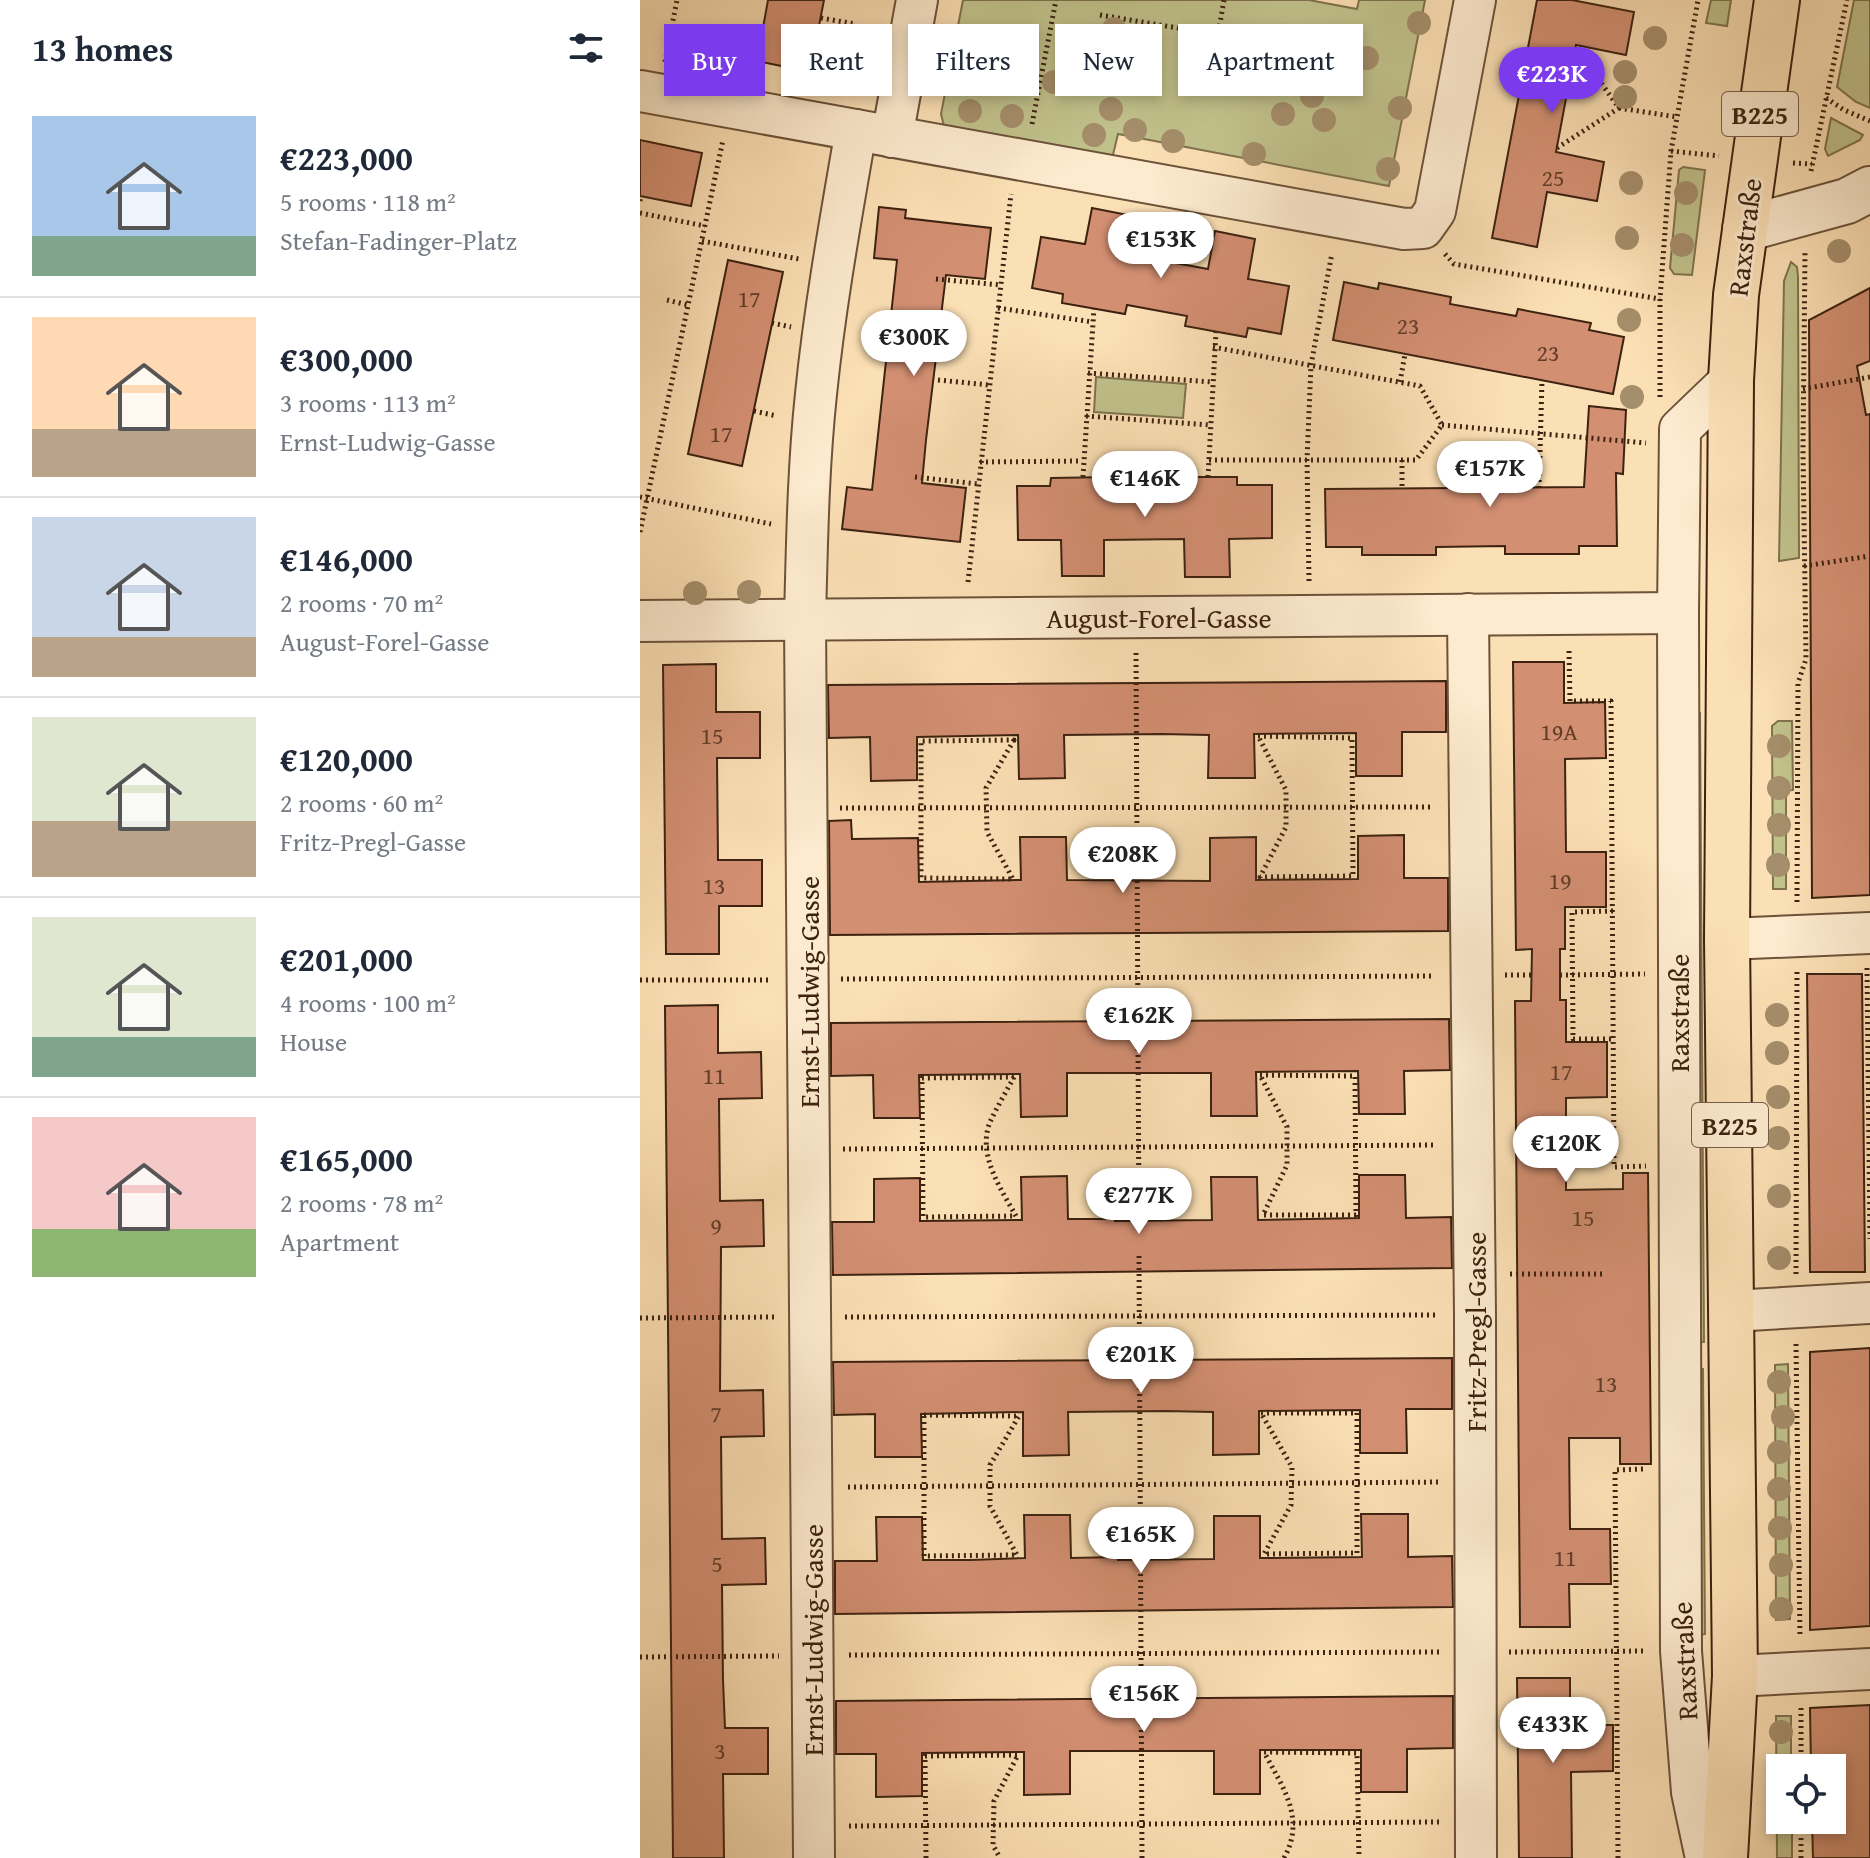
<!DOCTYPE html>
<meta charset="utf-8">
<style>
body{margin:0;font-family:"Gentium Book Plus",serif;background:#f6f6f7;color:#1f2937;height:100vh;display:flex;flex-direction:column;font-size:30px;white-space:nowrap}
*{box-sizing:border-box;margin:0}
p{font-size:26px;color:#747a83}
.icon{flex:none;width:44px;height:44px;fill:none;stroke:currentColor;stroke-width:2;stroke-linecap:round;stroke-linejoin:round}
.map{position:relative;flex:1;overflow:hidden}
.sheet{display:flex;flex-direction:column;background:#fff;width:640px}
.sheet>*{flex:none}
.banner{position:absolute;left:24px;top:24px;width:760px;height:72px;display:flex;gap:16px}
.controls{position:absolute;left:1126px;top:1754px;display:grid;gap:16px}
.controls a{display:grid;place-items:center;width:80px;height:80px;border-radius:0px;background:#fff;box-shadow:0 4px 12px #0003;font-size:40px}
.price{position:absolute;translate:-50% -68px;padding:0 18px;border-radius:28px;background:#fff;color:#222;font-size:26px;line-height:52px;filter:drop-shadow(0 2px 4px #0008)}
.price::after{content:'';position:absolute;left:50%;top:48px;width:24px;height:18px;margin-left:-12px;background:inherit;clip-path:polygon(0 0,100% 0,50% 100%)}
.price.current{background:#7c3aed;color:#fff}
ul{padding:0;list-style:none}
li{display:flex;align-items:center;gap:24px;height:200px;padding:0 32px}
li+li{border-top:2px solid #e0e1e3}
li span{display:grid;place-items:center;flex:none;width:224px;height:160px;border-radius:0px;color:#555}
li>.icon{margin-inline-start:auto}
span .icon{width:96px;height:96px;fill:#fffc;stroke-width:1}
li b{font-size:34px}
h2{display:flex;justify-content:space-between;align-items:center;height:96px;padding:0 32px;font-size:34px}
.chip{padding:0 28px;border-radius:0px;background:#fff;box-shadow:0 4px 12px #0003;font-size:28px;line-height:72px}
.chip.current{background:#7c3aed;color:#fff}
main{display:flex;flex:1;min-height:0}
.map>svg:first-child{display:block}
.green{fill:#c1c28c;stroke:#7f724e;stroke-width:2}
.building{fill:#d38f72;stroke:#3d2210;stroke-width:2}
.lines{fill:none;stroke-linecap:round;stroke-linejoin:round}
.minor-casing{stroke:#6d5239;stroke-width:44}
.tertiary-casing{stroke:#6d5239;stroke-width:48}
.primary-casing{stroke:#3d2210;stroke-width:48}
.path{stroke:#3d2210;stroke-width:5;stroke-dasharray:2 4;stroke-linecap:butt}
.minor{stroke:#fdebcf;stroke-width:40}
.tertiary{stroke:#fdebcf;stroke-width:44}
.primary{stroke:#fce0b5;stroke-width:44}
.tree{fill:#a58e6b}
.labels{text-anchor:middle;dominant-baseline:central;stroke-width:6;stroke-linejoin:round;paint-order:stroke}
.number-label{font-size:24px;fill:#623d28}
.shield{fill:#fdebcf;stroke:#775e49;stroke-width:2}
.shield-label{font-size:26px;font-weight:bold;fill:#3d2210}
.street-label{font-size:28px;fill:#3d2210;stroke:#fdebcf}
</style>
<main>
<section class="sheet">
<h2>13 homes<svg class="icon" aria-label="filters" viewBox="0 0 24 24"><path d="M4 7h16M4 17h16"/><circle cx="9" cy="7" r="2"/><circle cx="15" cy="17" r="2"/></svg></h2>
<ul>
<li><span style="background:linear-gradient(#a9c7e8 75%,#7fa58c 0)"><svg class="icon" aria-label="home" viewBox="0 0 24 24"><path d="M3 11l9-7 9 7M6 9v11h12V9"/></svg></span><div><b>€223,000</b><p>5 rooms · 118 m²</p><p>Stefan-Fadinger-Platz</p></div></li>
<li><span style="background:linear-gradient(#ffd9b3 70%,#b9a48a 0)"><svg class="icon" aria-label="home" viewBox="0 0 24 24"><path d="M3 11l9-7 9 7M6 9v11h12V9"/></svg></span><div><b>€300,000</b><p>3 rooms · 113 m²</p><p>Ernst-Ludwig-Gasse</p></div></li>
<li><span style="background:linear-gradient(#c9d6e8 75%,#b9a48a 0)"><svg class="icon" aria-label="home" viewBox="0 0 24 24"><path d="M3 11l9-7 9 7M6 9v11h12V9"/></svg></span><div><b>€146,000</b><p>2 rooms · 70 m²</p><p>August-Forel-Gasse</p></div></li>
<li><span style="background:linear-gradient(#dfe7d0 65%,#b9a48a 0)"><svg class="icon" aria-label="home" viewBox="0 0 24 24"><path d="M3 11l9-7 9 7M6 9v11h12V9"/></svg></span><div><b>€120,000</b><p>2 rooms · 60 m²</p><p>Fritz-Pregl-Gasse</p></div></li>
<li><span style="background:linear-gradient(#dfe7d0 75%,#7fa58c 0)"><svg class="icon" aria-label="home" viewBox="0 0 24 24"><path d="M3 11l9-7 9 7M6 9v11h12V9"/></svg></span><div><b>€201,000</b><p>4 rooms · 100 m²</p><p>House</p></div></li>
<li><span style="background:linear-gradient(#f6c9c9 70%,#8fb573 0)"><svg class="icon" aria-label="home" viewBox="0 0 24 24"><path d="M3 11l9-7 9 7M6 9v11h12V9"/></svg></span><div><b>€165,000</b><p>2 rooms · 78 m²</p><p>Apartment</p></div></li>
</ul>
</section>
<div class="map">
<svg width="1230" height="1858" viewBox="0 0 1230 1858">
<rect width="100%" height="100%" fill="#fce0b5"/>
<filter id="stains"><feTurbulence type="fractalNoise" baseFrequency=".0025" numOctaves="4"/><feColorMatrix values="0 0 0 0 .2 0 0 0 0 .09 0 0 0 0 .02 0 0 0 .5 -.17"/></filter>
<radialGradient id="worn" r=".72"><stop offset=".6" stop-color="#630" stop-opacity="0"/><stop offset="1" stop-color="#630" stop-opacity=".3"/></radialGradient>
<g class="green">
<path d="M323,0H669L717,9L719,0H785L749,186L478,134L471,163L304,126L301,114Z"/>
<path d="M1071,0H1091L1087,26L1066,23Z"/>
<path d="M1214,0H1230V108L1216,102L1197,87Z"/>
<path d="M1191,118L1223,135L1220,140L1188,156L1185,149Z"/>
<path d="M1043,167L1065,170L1052,275L1034,274L1030,268L1039,170Z"/>
<path d="M1151,262L1157,267L1158,277L1159,558L1139,561L1144,281Z"/>
<path d="M456,377L546,384L543,418L454,412Z"/>
<path d="M1050,713H1060L1064,1342H1054Z"/>
<path d="M1138,721H1152L1153,790L1146,791V889H1133L1132,726Z"/>
<path d="M1148,1364L1150,1619L1136,1620L1135,1365Z"/>
<path d="M1054,1368L1063,1369L1065,1634L1057,1635Z"/>
<path d="M1136,1716H1151V1768H1140V1820H1152V1858H1137Z"/>
</g>
<g class="building">
<path d="M128,0H184L170,72L117,61Z"/>
<path d="M897,0H932L994,12L986,55L936,45L916,152L964,162L957,201L907,192L897,247L852,238Z"/>
<path d="M580,34L606,40L599,71L572,64Z"/>
<path d="M0,140L62,153L51,206L0,196Z"/>
<path d="M239,207L266,210L265,218L351,228L345,279L306,275L286,440L282,483L326,488L320,542L202,529L207,487L232,490L257,260L234,258Z"/>
<path d="M452,208L493,216L487,254L568,269L575,231L615,239L608,279L649,286L641,334L608,328L606,337L545,326L547,316L487,305L485,314L422,303L423,294L392,288L401,237L445,244Z"/>
<path d="M88,260L143,272L102,466L48,454Z"/>
<path d="M704,282L738,289L739,283L811,297L810,304L876,316L878,309L951,323L949,330L984,337L973,394L693,340Z"/>
<path d="M1230,288V361L1217,366L1226,415L1230,414V895L1172,898L1169,320Z"/>
<path d="M949,406L986,410L983,474L976,473L977,546H939V554H865V546L796,547V555H722V547H686L685,489L944,487Z"/>
<path d="M471,477V486H535L534,477H597V485H632V538L589,539L590,577H545L544,539L464,540V576H422L421,540H378L377,486H410L411,478Z"/>
<path d="M873,662H924V703L965,702L966,758L925,759L926,852H966V907H925V949H920V1000H926V1042H967V1097L926,1098V1190L983,1189V1173H1008L1011,1464H980V1438H929L930,1529H970L971,1584H929L930,1627H880L875,1001H891L892,949L876,950Z"/>
<path d="M76,664V712H120V758H77L78,860H122V906H79V954H26L23,665Z"/>
<path d="M806,681V732H762V776H716V733L614,734L615,778H568L569,735L521,734L424,735L425,778L379,779L378,735L277,737V780L231,781L230,737L189,738L188,685Z"/>
<path d="M211,820L212,839L278,838L279,882L381,880L380,837H426L427,880L570,881V838L616,837V880L718,879V836L764,835V878H808V931L190,935L189,821Z"/>
<path d="M1167,974H1222L1225,1272H1170Z"/>
<path d="M78,1005V1053L121,1052L122,1098L79,1099L80,1201L123,1200L124,1246L81,1247L80,1391L123,1390L124,1436L81,1437L82,1539L125,1538L126,1584L82,1585L83,1680L85,1728H128V1774H83L84,1858H33L25,1006Z"/>
<path d="M809,1019L810,1070L764,1071L765,1114H719L718,1071L616,1072L617,1116H571V1073H427V1116L381,1117L380,1074L279,1075L280,1118H234L233,1075L191,1076V1023Z"/>
<path d="M719,1175H765L766,1218L811,1217L812,1268L193,1275L192,1222H234V1179L280,1178V1221L382,1220L381,1177L427,1176L428,1219H475V1221L572,1220L571,1177H617L618,1220L719,1218Z"/>
<path d="M1230,1348V1626L1170,1630V1352Z"/>
<path d="M812,1358V1409H766L767,1453H720V1410L619,1411V1454L573,1455V1412L525,1411L428,1412L429,1455L383,1456V1412L281,1414L282,1457H235V1414L194,1415L193,1362Z"/>
<path d="M721,1514H768V1557L812,1556L813,1607L195,1614V1561H237L236,1517H282L283,1560H331L385,1558L384,1515H430L431,1558L478,1557V1560L574,1559V1516H620V1558L722,1557Z"/>
<path d="M877,1678H930V1725H973V1771L931,1772L932,1858H879Z"/>
<path d="M813,1696V1748L767,1749V1792H721V1750H620V1794H574V1751H430V1794L384,1795V1752L282,1753V1796L236,1797V1754H196V1701Z"/>
<path d="M1230,1705V1858H1173L1172,1820H1192V1768H1171L1170,1708Z"/>
</g>
<g class="lines">
<defs>
<g id="minor">
<path d="M0,91L764,229L783,228L795,211L835,0"/>
<path d="M252,137L277,0"/>
<path d="M828,614L835,1315L836,1858"/>
<path d="M0,621L1038,613"/>
<path d="M1087,939L1230,933"/>
<path d="M1092,1311L1230,1303"/>
<path d="M1095,1676L1230,1669"/>
<path d="M174,1858L165,619C167,544 168,469 176,394C185,305 201,217 216,130"/>
<path d="M1066,1858L1052,1792L1041,1651L1038,613L1040,429L1091,380"/>
</g>
<path id="tertiary" d="M1105,229L1207,201L1230,189"/>
<path id="primary" d="M1085,1858L1095,1676L1087,939L1091,380L1096,295L1137,0"/>
</defs>
<use href="#minor" class="minor-casing"/>
<use href="#tertiary" class="tertiary-casing"/>
<use href="#primary" class="primary-casing"/>
<g class="path">
<path d="M460,15L574,34L579,29L584,0"/>
<path d="M181,18L215,24"/>
<path d="M579,29L612,36L603,77"/>
<path d="M574,34L567,69L626,82"/>
<path d="M25,62L37,0"/>
<path d="M1186,98L1204,110L1230,121"/>
<path d="M979,108L1037,117"/>
<path d="M392,124L416,0"/>
<path d="M917,148L979,108L936,48"/>
<path d="M1031,151L1079,156"/>
<path d="M1153,163L1172,164"/>
<path d="M1171,171L1207,0"/>
<path d="M0,201L1,196"/>
<path d="M0,213L65,226"/>
<path d="M62,241L159,259"/>
<path d="M805,254L814,264L1020,299"/>
<path d="M296,279L361,285"/>
<path d="M27,300L48,305"/>
<path d="M358,308L453,322"/>
<path d="M132,323L151,327"/>
<path d="M573,347L780,386L802,425"/>
<path d="M448,373L572,382"/>
<path d="M298,380L349,385"/>
<path d="M760,382L765,354"/>
<path d="M1163,389L1230,377"/>
<path d="M1020,397V299L1031,151L1058,0"/>
<path d="M114,411L137,416"/>
<path d="M446,416L570,425"/>
<path d="M802,425L1006,443"/>
<path d="M569,460H776L802,425"/>
<path d="M762,460V488"/>
<path d="M340,462L442,461"/>
<path d="M275,477L338,484"/>
<path d="M443,477L454,308"/>
<path d="M568,477L576,332"/>
<path d="M899,488L902,380"/>
<path d="M0,497L131,524"/>
<path d="M0,532L83,140"/>
<path d="M1164,566L1230,556"/>
<path d="M669,581L667,460L671,365L692,253"/>
<path d="M328,582L371,194"/>
<path d="M929,651L930,701H971L974,1167L1006,1166"/>
<path d="M496,653L499,1228"/>
<path d="M618,736L712,738L713,876L620,877L646,827V790Z"/>
<path d="M374,740L346,788L347,832L373,879L281,878V741Z"/>
<path d="M200,808L794,807"/>
<path d="M1157,902L1158,683L1166,659L1163,450L1165,253"/>
<path d="M973,911L932,912L933,1039H973"/>
<path d="M1227,968L1230,1239"/>
<path d="M865,975H891"/>
<path d="M920,975L1005,974"/>
<path d="M201,979L795,976"/>
<path d="M0,980H131"/>
<path d="M620,1075L715,1076L716,1215H623L647,1165V1127Z"/>
<path d="M374,1077C366,1092 357,1107 350,1122C337,1155 361,1189 376,1216L283,1217L282,1078Z"/>
<path d="M203,1149L797,1145"/>
<path d="M499,1256L502,1858"/>
<path d="M870,1274H965"/>
<path d="M1156,1274L1157,972"/>
<path d="M205,1317L799,1315"/>
<path d="M0,1318L135,1317"/>
<path d="M1156,1344L1160,1638"/>
<path d="M621,1413H717V1553L624,1554L651,1505L652,1467Z"/>
<path d="M284,1415L379,1416L350,1465V1506L377,1555L284,1556Z"/>
<path d="M208,1487L802,1482"/>
<path d="M869,1652L1007,1651"/>
<path d="M209,1655L799,1652"/>
<path d="M0,1657L139,1656"/>
<path d="M1161,1708V1768"/>
<path d="M1161,1820V1858"/>
<path d="M209,1826L799,1822"/>
<path d="M286,1858L285,1756L378,1755L354,1801L353,1845L360,1858"/>
<path d="M644,1858C666,1818 643,1788 624,1752L717,1753L719,1858"/>
<path d="M978,1858L975,1470L1004,1469"/>
</g>
<use href="#minor" class="minor"/>
<use href="#tertiary" class="tertiary"/>
<use href="#primary" class="primary"/>
</g>
<g class="tree">
<circle cx="779" cy="23" r="12"/>
<circle cx="474" cy="29" r="12"/>
<circle cx="1015" cy="38" r="12"/>
<circle cx="500" cy="44" r="12"/>
<circle cx="373" cy="50" r="12"/>
<circle cx="343" cy="56" r="12"/>
<circle cx="727" cy="58" r="12"/>
<circle cx="985" cy="72" r="12"/>
<circle cx="414" cy="82" r="12"/>
<circle cx="672" cy="96" r="12"/>
<circle cx="985" cy="97" r="12"/>
<circle cx="760" cy="108" r="12"/>
<circle cx="471" cy="109" r="12"/>
<circle cx="330" cy="111" r="12"/>
<circle cx="643" cy="114" r="12"/>
<circle cx="372" cy="116" r="12"/>
<circle cx="684" cy="120" r="12"/>
<circle cx="495" cy="130" r="12"/>
<circle cx="454" cy="135" r="12"/>
<circle cx="533" cy="141" r="12"/>
<circle cx="614" cy="154" r="12"/>
<circle cx="748" cy="169" r="12"/>
<circle cx="991" cy="183" r="12"/>
<circle cx="1046" cy="193" r="12"/>
<circle cx="987" cy="238" r="12"/>
<circle cx="1042" cy="245" r="12"/>
<circle cx="1199" cy="251" r="12"/>
<circle cx="989" cy="320" r="12"/>
<circle cx="992" cy="397" r="12"/>
<circle cx="109" cy="592" r="12"/>
<circle cx="55" cy="593" r="12"/>
<circle cx="1139" cy="746" r="12"/>
<circle cx="1139" cy="788" r="12"/>
<circle cx="1139" cy="825" r="12"/>
<circle cx="1138" cy="865" r="12"/>
<circle cx="1137" cy="1015" r="12"/>
<circle cx="1137" cy="1053" r="12"/>
<circle cx="1138" cy="1097" r="12"/>
<circle cx="1138" cy="1138" r="12"/>
<circle cx="1139" cy="1196" r="12"/>
<circle cx="1139" cy="1258" r="12"/>
<circle cx="1139" cy="1382" r="12"/>
<circle cx="1143" cy="1417" r="12"/>
<circle cx="1139" cy="1452" r="12"/>
<circle cx="1139" cy="1489" r="12"/>
<circle cx="1140" cy="1528" r="12"/>
<circle cx="1141" cy="1565" r="12"/>
<circle cx="1141" cy="1609" r="12"/>
<circle cx="1141" cy="1732" r="12"/>
</g>
<g class="labels">
<g class="number-label">
<text x="913" y="177">25</text>
<text x="109" y="298">17</text>
<text x="768" y="325">23</text>
<text x="908" y="352">23</text>
<text x="81" y="433">17</text>
<text x="919" y="731">19A</text>
<text x="72" y="735">15</text>
<text x="920" y="880">19</text>
<text x="74" y="885">13</text>
<text x="921" y="1071">17</text>
<text x="74" y="1075">11</text>
<text x="943" y="1217">15</text>
<text x="76" y="1225">9</text>
<text x="966" y="1383">13</text>
<text x="76" y="1413">7</text>
<text x="925" y="1557">11</text>
<text x="77" y="1563">5</text>
<text x="80" y="1750">3</text>
</g>
<g class="shield">
<rect x="1082" y="92" width="76" height="44" rx="6"/>
<rect x="1052" y="1103" width="76" height="44" rx="6"/>
</g>
<g class="shield-label">
<text x="1120" y="114">B225</text>
<text x="1090" y="1125">B225</text>
</g>
<g class="street-label">
<text transform="translate(1104 237) rotate(-83)">Raxstraße</text>
<text x="519" y="617">August-Forel-Gasse</text>
<text transform="translate(168 992) rotate(-90)">Ernst-Ludwig-Gasse</text>
<text transform="translate(1038 1013) rotate(-90)">Raxstraße</text>
<text transform="translate(835 1332) rotate(-90)">Fritz-Pregl-Gasse</text>
<text transform="translate(172 1640) rotate(-90)">Ernst-Ludwig-Gasse</text>
<text transform="translate(1044 1661) rotate(-93)">Raxstraße</text>
</g>
</g>
<rect width="100%" height="100%" filter="url(#stains)"/>
<rect width="100%" height="100%" fill="url(#worn)"/>
</svg>
<div class="controls">
<a><svg class="icon" aria-label="locate" viewBox="0 0 24 24"><circle cx="12" cy="12" r="6"/><path d="M12 2v4M12 18v4M2 12h4M18 12h4"/></svg></a>
</div>
<b class="price current" style="left:912px;top:115px">€223K</b>
<b class="price" style="left:521px;top:280px">€153K</b>
<b class="price" style="left:274px;top:378px">€300K</b>
<b class="price" style="left:850px;top:509px">€157K</b>
<b class="price" style="left:505px;top:519px">€146K</b>
<b class="price" style="left:483px;top:895px">€208K</b>
<b class="price" style="left:499px;top:1056px">€162K</b>
<b class="price" style="left:926px;top:1184px">€120K</b>
<b class="price" style="left:499px;top:1236px">€277K</b>
<b class="price" style="left:501px;top:1395px">€201K</b>
<b class="price" style="left:501px;top:1575px">€165K</b>
<b class="price" style="left:504px;top:1734px">€156K</b>
<b class="price" style="left:913px;top:1765px">€433K</b>
<div class="banner">
<a class="chip current">Buy</a>
<a class="chip">Rent</a>
<a class="chip">Filters</a>
<a class="chip">New</a>
<a class="chip">Apartment</a>
</div>
</div>
</main>
